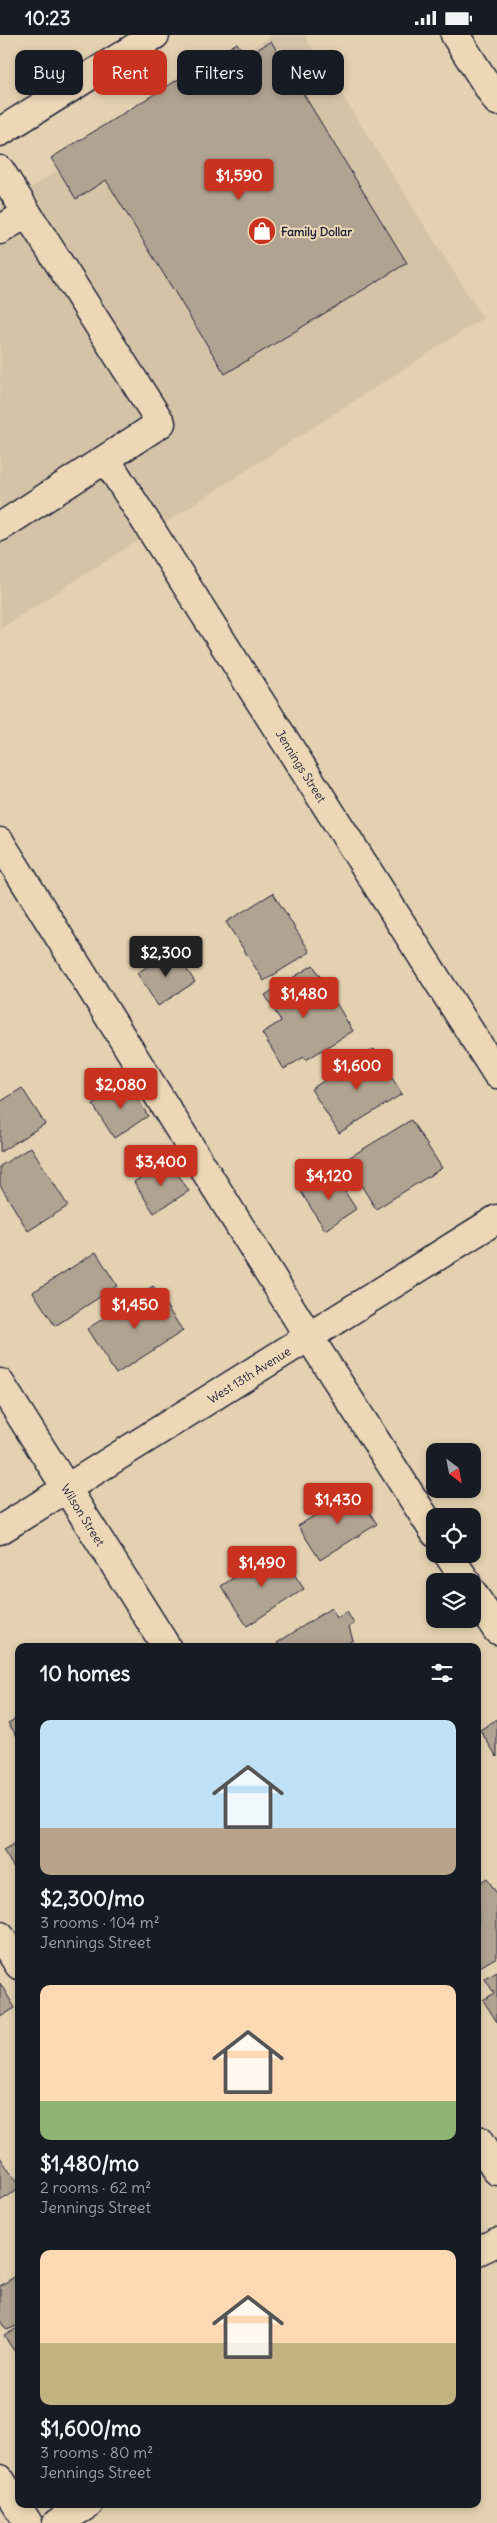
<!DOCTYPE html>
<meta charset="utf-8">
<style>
body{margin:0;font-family:Delius,sans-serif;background:#242831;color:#f1f3f6;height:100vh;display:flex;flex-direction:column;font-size:19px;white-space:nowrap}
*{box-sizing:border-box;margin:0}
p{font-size:16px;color:#9ea1a6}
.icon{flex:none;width:28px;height:28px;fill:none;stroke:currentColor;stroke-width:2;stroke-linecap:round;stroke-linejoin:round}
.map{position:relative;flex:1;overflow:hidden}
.side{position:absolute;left:15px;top:1608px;width:466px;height:865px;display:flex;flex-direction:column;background:#171b24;border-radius:10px;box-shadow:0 2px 8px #0003}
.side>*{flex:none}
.guide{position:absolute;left:15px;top:15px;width:468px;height:45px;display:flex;gap:10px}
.needle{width:32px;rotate:148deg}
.fabs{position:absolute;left:426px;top:1408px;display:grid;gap:10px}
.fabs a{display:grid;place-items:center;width:55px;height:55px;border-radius:10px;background:#171b24;box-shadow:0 2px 8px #0003;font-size:25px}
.price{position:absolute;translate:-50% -42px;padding:0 11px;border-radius:5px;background:#c8321e;color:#fff;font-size:16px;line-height:32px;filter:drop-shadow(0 1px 2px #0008)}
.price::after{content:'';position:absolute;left:50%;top:30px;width:15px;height:11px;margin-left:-8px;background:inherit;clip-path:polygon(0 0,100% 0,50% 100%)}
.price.selected{background:#222;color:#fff}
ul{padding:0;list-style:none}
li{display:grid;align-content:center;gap:10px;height:265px;padding:0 25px}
li span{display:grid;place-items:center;height:155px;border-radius:10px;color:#555}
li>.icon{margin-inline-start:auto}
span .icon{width:90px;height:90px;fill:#fffc;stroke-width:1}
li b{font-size:21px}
h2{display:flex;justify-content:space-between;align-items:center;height:60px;padding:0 25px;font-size:21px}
.tag{padding:0 18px;border-radius:10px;background:#171b24;box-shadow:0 2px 8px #0003;font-size:18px;line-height:45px}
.tag.selected{background:#c8321e;color:#fff}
.status{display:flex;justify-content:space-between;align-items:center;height:35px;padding:0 25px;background:#171b24;direction:ltr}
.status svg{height:14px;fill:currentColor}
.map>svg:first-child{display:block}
.built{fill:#d5c3a7}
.building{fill:#b1a391;stroke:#22223b}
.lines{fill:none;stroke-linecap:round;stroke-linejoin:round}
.minor-casing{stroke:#22223b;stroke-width:31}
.major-casing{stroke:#22223b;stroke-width:31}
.minor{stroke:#ecd8b6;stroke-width:28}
.major{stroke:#ecd8b6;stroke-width:28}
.labels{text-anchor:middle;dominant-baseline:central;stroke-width:4;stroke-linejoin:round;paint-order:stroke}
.poi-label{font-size:12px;font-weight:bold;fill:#22223b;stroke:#ecd8b6;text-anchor:start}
.street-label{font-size:12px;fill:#22223b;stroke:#ecd8b6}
</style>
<div class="status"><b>10:23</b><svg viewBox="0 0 49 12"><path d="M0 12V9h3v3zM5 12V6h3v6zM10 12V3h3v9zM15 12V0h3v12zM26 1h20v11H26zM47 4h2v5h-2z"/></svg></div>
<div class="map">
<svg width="497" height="2488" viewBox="0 0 497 2488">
<rect width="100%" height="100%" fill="#e4d1b1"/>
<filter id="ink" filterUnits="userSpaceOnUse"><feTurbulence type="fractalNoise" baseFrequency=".02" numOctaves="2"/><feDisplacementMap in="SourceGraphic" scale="10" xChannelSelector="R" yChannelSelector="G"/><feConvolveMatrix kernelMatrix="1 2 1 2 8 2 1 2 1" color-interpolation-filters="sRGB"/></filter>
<g filter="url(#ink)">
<path class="built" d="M273,0H304L483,283L0,594V172Z"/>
<g class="building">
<path d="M271,6L407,228L225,339L106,145L76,164L51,123L237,8L246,22Z"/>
<path d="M273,858L310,917L264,946L226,887Z"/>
<path d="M174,915L195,947L158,971L137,938Z"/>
<path d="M313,930L353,996L306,1025L304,1022L284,1034L262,998L281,986L265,960Z"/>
<path d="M374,1014L402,1059L339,1098L311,1054Z"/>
<path d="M128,1048L148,1081L114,1103L93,1070Z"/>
<path d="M22,1053L45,1089L0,1117V1067Z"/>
<path d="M411,1085L442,1133L376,1174L345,1125Z"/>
<path d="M31,1112L68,1171L28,1196L0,1150V1131Z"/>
<path d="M168,1125L189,1156L154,1178L134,1147Z"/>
<path d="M333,1138L356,1174L325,1195L301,1157Z"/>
<path d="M96,1217L117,1251L55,1291L33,1257Z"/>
<path d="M153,1251L183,1296L116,1339L87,1294Z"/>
<path d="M355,1455L377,1489L320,1525L298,1491Z"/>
<path d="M278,1515L304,1554L247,1591L221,1551Z"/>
<path d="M331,1573L337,1583L347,1577L354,1589L349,1592L353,1605L343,1611H279L277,1608Z"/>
<path d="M19,1682V1704L8,1688Z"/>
<path d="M497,1684V1722L480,1695Z"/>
<path d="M19,1806V1841L3,1815Z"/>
<path d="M487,1843L497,1859V1922L478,1933V1849Z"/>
<path d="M497,1937V1987L483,1965L494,1958L485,1944Z"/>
<path d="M0,1948L15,1973L0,1982Z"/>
<path d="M0,2122L19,2151V2154L0,2166Z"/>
<path d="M19,2239V2290L7,2295L0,2284V2251Z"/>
<path d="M19,2292V2323L4,2301Z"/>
</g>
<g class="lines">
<defs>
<g id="minor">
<path d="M455,0L497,66"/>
<path d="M0,135L27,178"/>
<path d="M0,195L27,178L161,388L0,492"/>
<path d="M106,424L497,1039"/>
<path d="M0,807L309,1302L435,1498"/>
<path d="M0,1348L166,1611"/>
<path d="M0,1495L497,1184"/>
<path d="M448,1519L466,1546"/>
<path d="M472,1557L497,1595"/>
<path d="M0,1901L19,1930"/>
<path d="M478,2105L497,2136"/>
<path d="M478,2216L497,2207"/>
<path d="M0,2444L28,2488"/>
<path d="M57,2488L89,2469"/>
</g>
<path id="major" d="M0,97L155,0"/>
</defs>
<use href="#minor" class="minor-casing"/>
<use href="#major" class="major-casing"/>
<use href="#minor" class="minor"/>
<use href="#major" class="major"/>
</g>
</g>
<defs>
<symbol id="shop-disc" viewBox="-11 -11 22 22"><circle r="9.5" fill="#c8321e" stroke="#ecd8b6"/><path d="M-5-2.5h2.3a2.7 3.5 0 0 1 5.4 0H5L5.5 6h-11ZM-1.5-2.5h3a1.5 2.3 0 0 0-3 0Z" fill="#fff"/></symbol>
</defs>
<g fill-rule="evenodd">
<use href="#shop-disc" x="246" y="180" width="32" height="32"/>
</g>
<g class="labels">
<g class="poi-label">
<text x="281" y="196">Family Dollar</text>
</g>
<g class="street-label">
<text transform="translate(301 731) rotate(58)">Jennings Street</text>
<text transform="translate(249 1340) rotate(-32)">West 13th Avenue</text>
<text transform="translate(83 1480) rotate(58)">Wilson Street</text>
</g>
</g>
</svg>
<div class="fabs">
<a><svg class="needle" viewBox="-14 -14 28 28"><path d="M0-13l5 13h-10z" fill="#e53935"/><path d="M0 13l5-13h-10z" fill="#9ea1a6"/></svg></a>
<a><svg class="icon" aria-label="locate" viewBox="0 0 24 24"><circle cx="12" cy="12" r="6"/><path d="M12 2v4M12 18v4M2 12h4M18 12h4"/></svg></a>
<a><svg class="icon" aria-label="layers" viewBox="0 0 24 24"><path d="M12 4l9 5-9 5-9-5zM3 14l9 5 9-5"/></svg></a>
</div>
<b class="price" style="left:239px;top:166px">$1,590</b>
<b class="price selected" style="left:166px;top:943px">$2,300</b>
<b class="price" style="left:304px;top:984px">$1,480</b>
<b class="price" style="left:357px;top:1056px">$1,600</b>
<b class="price" style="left:121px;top:1075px">$2,080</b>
<b class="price" style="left:161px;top:1152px">$3,400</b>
<b class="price" style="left:329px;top:1166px">$4,120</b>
<b class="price" style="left:135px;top:1295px">$1,450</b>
<b class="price" style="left:338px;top:1490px">$1,430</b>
<b class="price" style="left:262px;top:1553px">$1,490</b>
<div class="guide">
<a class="tag">Buy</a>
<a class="tag selected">Rent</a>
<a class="tag">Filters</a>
<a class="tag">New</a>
</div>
<section class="side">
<h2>10 homes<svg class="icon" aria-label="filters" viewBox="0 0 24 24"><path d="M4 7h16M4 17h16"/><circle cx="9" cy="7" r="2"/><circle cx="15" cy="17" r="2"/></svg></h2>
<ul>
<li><span style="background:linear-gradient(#bfe0f5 70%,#b9a48a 0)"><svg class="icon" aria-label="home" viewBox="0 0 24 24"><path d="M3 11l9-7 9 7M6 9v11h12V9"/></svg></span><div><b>$2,300/mo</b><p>3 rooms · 104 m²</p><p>Jennings Street</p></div></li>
<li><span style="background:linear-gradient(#ffd9b3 75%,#8fb573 0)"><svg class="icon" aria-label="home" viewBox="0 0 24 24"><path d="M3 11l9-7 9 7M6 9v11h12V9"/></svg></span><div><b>$1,480/mo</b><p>2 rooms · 62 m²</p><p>Jennings Street</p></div></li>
<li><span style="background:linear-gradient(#ffd9b3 60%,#c2b280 0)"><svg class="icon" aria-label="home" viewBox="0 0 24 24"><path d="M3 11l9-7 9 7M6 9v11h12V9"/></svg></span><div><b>$1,600/mo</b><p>3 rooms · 80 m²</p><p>Jennings Street</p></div></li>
</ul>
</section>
</div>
